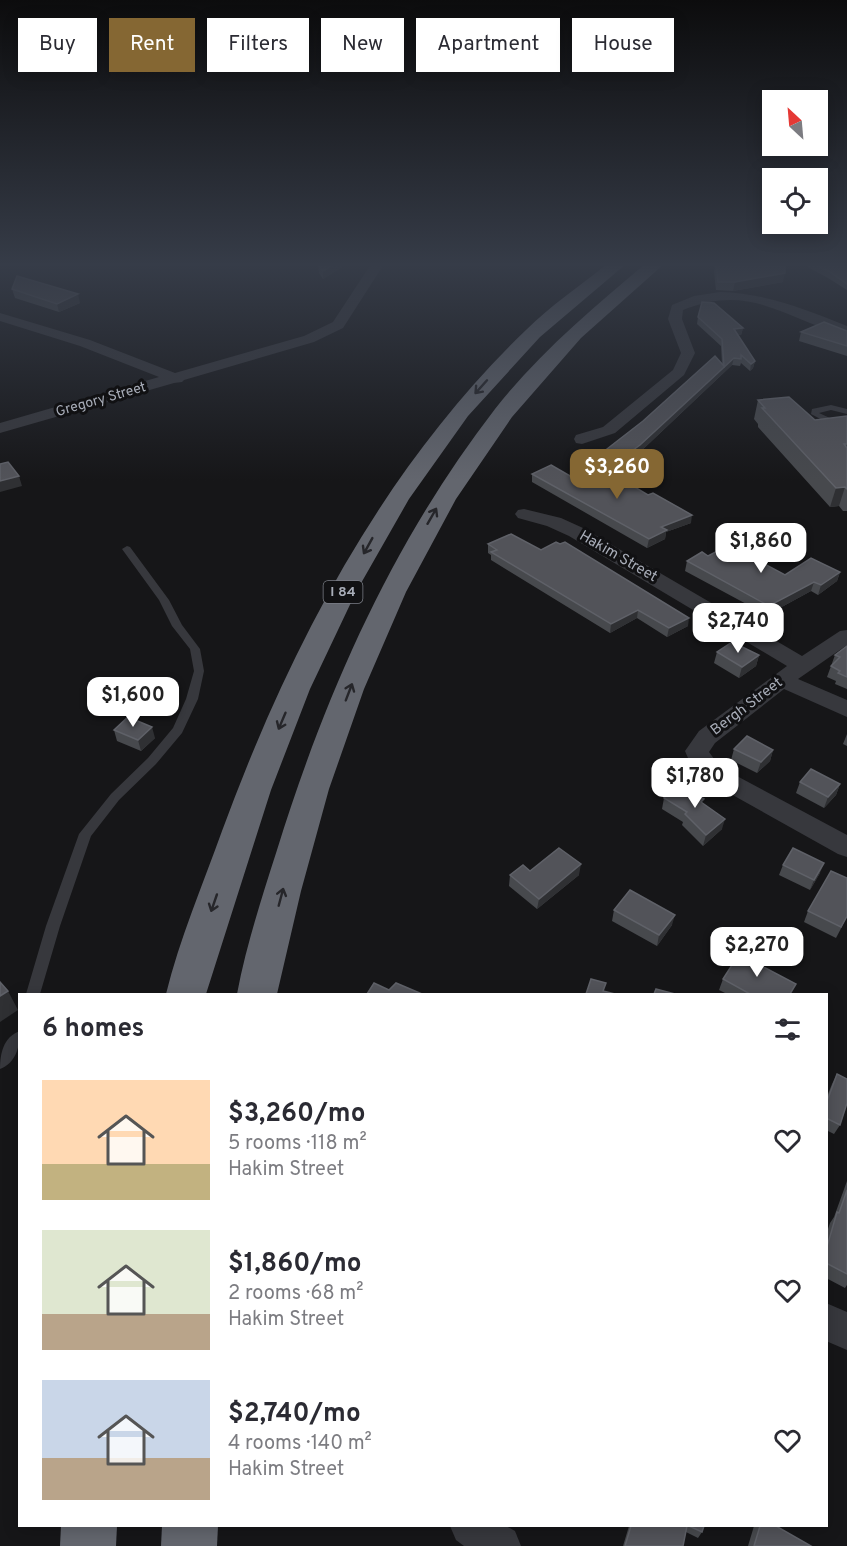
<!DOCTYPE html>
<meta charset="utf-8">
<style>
body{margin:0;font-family:Overpass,sans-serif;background:#f2f2f3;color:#2b2b33;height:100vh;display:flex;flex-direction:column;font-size:22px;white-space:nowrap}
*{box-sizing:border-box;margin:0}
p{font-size:20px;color:#7c7c81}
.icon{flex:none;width:33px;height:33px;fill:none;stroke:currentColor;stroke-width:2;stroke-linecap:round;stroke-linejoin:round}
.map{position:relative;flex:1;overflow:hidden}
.panel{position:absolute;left:18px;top:993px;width:810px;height:534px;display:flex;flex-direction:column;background:#fff;border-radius:0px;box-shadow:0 3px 15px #0003}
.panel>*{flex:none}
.hud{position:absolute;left:18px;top:18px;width:812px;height:54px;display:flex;gap:12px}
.needle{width:39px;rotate:334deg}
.tools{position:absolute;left:762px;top:90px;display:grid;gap:12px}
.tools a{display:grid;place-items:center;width:66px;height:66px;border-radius:0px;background:#fff;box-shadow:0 3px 15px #0003;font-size:30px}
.price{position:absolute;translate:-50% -51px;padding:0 14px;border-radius:12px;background:#fff;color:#222;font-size:20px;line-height:39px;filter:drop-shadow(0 2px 3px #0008)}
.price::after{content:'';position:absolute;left:50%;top:36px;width:18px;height:14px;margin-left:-9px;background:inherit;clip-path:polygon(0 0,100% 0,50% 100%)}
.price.on{background:#856733;color:#fff}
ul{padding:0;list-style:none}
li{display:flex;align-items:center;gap:18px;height:150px;padding:0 24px}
li span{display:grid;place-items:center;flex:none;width:168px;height:120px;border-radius:0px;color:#555}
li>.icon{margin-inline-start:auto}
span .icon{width:72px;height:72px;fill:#fffc;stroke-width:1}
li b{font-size:26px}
h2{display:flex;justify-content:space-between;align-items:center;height:72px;padding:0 24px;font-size:26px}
.pill{padding:0 21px;border-radius:0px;background:#fff;box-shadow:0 3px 15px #0003;font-size:21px;line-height:54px}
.pill.on{background:#856733;color:#fff}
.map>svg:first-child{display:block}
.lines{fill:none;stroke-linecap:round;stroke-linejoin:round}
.service{fill:#37383d;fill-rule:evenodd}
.minor{fill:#37383d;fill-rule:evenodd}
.motorway{fill:#63666e;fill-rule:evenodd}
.wall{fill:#47494d}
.shaded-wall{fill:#2f3033}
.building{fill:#525359;stroke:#5f6168;stroke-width:1.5}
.oneway{stroke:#26262a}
.labels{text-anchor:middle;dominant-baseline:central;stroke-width:6;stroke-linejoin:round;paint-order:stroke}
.far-street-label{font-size:14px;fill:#a8adb8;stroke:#111113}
.shield{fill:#111113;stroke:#7b7e86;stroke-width:1.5}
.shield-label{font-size:14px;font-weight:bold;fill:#a8adb8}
.street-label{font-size:15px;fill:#a8adb8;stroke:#111113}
</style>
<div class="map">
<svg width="847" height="1546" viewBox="0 0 847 1546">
<rect width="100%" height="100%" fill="#161618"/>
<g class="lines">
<g class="service">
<path d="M831,405L847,409V414L831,410L819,413L832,419H847V423H828L811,414L812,409Z"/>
<path d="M127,546L130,547L169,600L182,625L200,649L204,671L198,699L182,733L156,764L119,800L91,836L60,926L40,994H26L46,926L79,834L111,794L148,758L173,728L186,699L194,671L190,649L172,626L159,600L122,549Z"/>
<path d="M20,1031C20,1046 16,1063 0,1069C0,1054 3,1037 20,1031Z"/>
</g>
<g class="minor">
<path d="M371,264H384L343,328L314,342L184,380L182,382L174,383L0,433V423L159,377L80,346L0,321V313L90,340L175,373L304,336L333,322Z"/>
<path d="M720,292C765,293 805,309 847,326V335C785,320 752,282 683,310L682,319L695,353L684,375L615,433L582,444L576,443L574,439L576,435L603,427L673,370L681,353L668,319L672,305L694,296Z"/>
<path d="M524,509L561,518L583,528L802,656L840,631L847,630V645L798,679L847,700V717L784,689L715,743L709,752L720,767L847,835V857L838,854L704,779L691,765L685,751L699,731L787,666L569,536L547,526L518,518L515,514L518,510Z"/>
<path d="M826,1303L847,1312V1350L826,1341Z"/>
<path d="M450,1526H506L515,1531L521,1546H464L456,1540Z"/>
</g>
<g class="motorway">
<path d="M607,264H626L540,337L468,416L409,499L356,592L310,689L271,790L206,994H166C179,940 203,884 222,831C290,646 383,468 526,330C550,306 580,286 607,264Z"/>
<path d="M645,264H664L581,338L512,417L456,499L406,592L364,689L329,789L301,891L277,994H237C246,946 262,897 277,850C326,692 393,541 495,409C538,354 592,309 645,264Z"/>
<path d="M61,1526H117L116,1546H60Z"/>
<path d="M162,1526H218L217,1546H161Z"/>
</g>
</g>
<g class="wall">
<path d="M347,264L323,279L319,273L318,265Z"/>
<path d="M715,264L783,282L733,291L716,290L714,272Z"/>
<path d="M802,264L847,265V290L828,278Z"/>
<path d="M12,289L80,303L59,312L15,298Z"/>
<path d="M698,317L743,328L741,335H738L755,361L753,368L750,371L741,363L740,366L732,365L639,453L624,464L606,457L607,449L722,364L721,346L697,324Z"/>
<path d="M847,331V356L799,341L801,332Z"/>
<path d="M758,400L815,420L847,416V511H843L839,506L830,507L758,427V424L754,419Z"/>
<path d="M532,474L577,480L691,523L666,532L665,539L647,548L532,482Z"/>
<path d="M488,544L688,626L667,637L637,618L610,633L491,560V555L488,553Z"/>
<path d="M708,556L785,575L840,572L837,581L818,595L811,591L767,615L685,571L687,561Z"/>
<path d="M847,646V689L835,684L836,681L827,677L835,655Z"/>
<path d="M717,652L759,655L756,666L739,678L714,663Z"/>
<path d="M114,730L155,738L141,751L117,741Z"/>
<path d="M847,734V746L843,744Z"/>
<path d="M734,749L773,750L770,761L757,773L731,760Z"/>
<path d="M800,782L840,784L836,795L824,808L796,793Z"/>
<path d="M664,798L703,803L722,829L703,846L682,825L683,822L662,809Z"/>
<path d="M783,865L820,873L810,890L779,875Z"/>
<path d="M530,871L579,875L537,909L509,886L510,875Z"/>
<path d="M847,878V917L836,938L804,922L808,911Z"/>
<path d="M614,910L672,925L657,946L612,921Z"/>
<path d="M723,979L791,994H727L719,990Z"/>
<path d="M837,1074L840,1125L834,1134L826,1130V1099L832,1084Z"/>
<path d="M847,1181V1285L845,1288L826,1278V1235L830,1223L834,1217Z"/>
<path d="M629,1526H704L702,1532L698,1538L686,1532L683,1546H623Z"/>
<path d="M754,1526H776L811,1546H748Z"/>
</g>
<g class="shaded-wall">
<path d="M334,264H347L323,279V271Z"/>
<path d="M785,273L783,282L733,291L735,282Z"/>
<path d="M78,294L80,303L59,312L57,304Z"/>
<path d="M743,328L741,335L733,336L734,329Z"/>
<path d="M734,358L732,365L639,453L624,464L625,456Z"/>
<path d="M755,361L753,368L750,371L751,364Z"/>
<path d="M19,476L22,486L0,492V481Z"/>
<path d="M845,487L839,506L830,507L836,488Z"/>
<path d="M692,515L691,523L666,532L665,539L647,548L649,539L661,527Z"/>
<path d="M840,572L837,581L818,595L821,585Z"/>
<path d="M814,582L811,591L767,615L769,606Z"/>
<path d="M638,610L637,618L610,633L611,624Z"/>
<path d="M689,618L688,626L667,637L669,628Z"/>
<path d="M759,655L756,666L739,678L742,667Z"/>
<path d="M152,727L155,738L141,751L138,740Z"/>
<path d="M773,750L770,761L757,773L761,762Z"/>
<path d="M840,784L836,795L824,808L828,797Z"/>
<path d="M725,819L722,829L703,846L706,835Z"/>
<path d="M824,863L820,873L810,890L814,880Z"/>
<path d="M581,864L579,875L537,909L539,899Z"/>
<path d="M675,915L672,925L657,946L659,935Z"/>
<path d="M8,991L18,1010L0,1022V996Z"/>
</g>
<g class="building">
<path d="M319,264H334L323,271L318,265Z"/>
<path d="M716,264H738L785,267V273L735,282H718Z"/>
<path d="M814,264L847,265V284L830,272Z"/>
<path d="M17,276L78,294L57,304L12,289Z"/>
<path d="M702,302L714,303L743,328L734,329L755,361L751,364L741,355V359L734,358L640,445L625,456L607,449L643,421L715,356L724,366L722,339L698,317Z"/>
<path d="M824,322L847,331V346L801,332Z"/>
<path d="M789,397L815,420L847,416V444H844L847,448V489L845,487L836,488L762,408H765L758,400Z"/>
<path d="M8,462L19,476L0,481V464Z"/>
<path d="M551,465L577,480L603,468L648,495L653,493L692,515L661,527L667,530L649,539L532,474Z"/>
<path d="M511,534L541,550L556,542L560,544L565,542L689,618L669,628L638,610L611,624L491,552L497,550L488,544Z"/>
<path d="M729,545L785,575L811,558L840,572L821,585L814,582L769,606L687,561L702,552L708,556Z"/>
<path d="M732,642L759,655L742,667L717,652Z"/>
<path d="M847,646V677L838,673L840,671L831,666L840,657L835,655Z"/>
<path d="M128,717L152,727L138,740L114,730Z"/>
<path d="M747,736L773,750L761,762L734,749Z"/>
<path d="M811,769L840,784L828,797L800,782Z"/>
<path d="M680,784L704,799L701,802L725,819L706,835L685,814L687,812L664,798Z"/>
<path d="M559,848L581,864L539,899L510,875L523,865L530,871Z"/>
<path d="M793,848L824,863L814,880L783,865Z"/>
<path d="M831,871L847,878V916L841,927L808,911Z"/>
<path d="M630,890L675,915L659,935L614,910Z"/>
<path d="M739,954L796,984L790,994H750L723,979Z"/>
<path d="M591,979L606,983L603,991L615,994H586Z"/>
<path d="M0,982L8,991L0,996Z"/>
<path d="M374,983L389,990L396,983L422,994H367Z"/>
<path d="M656,989L675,994H654Z"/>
<path d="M837,1074L847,1079V1103L840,1125L826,1118V1104Z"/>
<path d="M847,1190V1274L826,1263V1250L837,1212L839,1213Z"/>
<path d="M631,1526H687L683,1546H625Z"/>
<path d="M689,1526H704L702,1532Z"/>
<path d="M760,1526H776L811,1546H754Z"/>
</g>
<defs><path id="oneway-shaft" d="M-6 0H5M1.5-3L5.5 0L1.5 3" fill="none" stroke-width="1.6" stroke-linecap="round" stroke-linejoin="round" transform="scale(1.5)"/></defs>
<g class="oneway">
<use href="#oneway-shaft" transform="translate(481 387) rotate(132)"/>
<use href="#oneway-shaft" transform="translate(432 516) rotate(-60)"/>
<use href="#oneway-shaft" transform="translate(368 546) rotate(119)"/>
<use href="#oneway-shaft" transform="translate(349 692) rotate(-69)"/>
<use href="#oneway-shaft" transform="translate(282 721) rotate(113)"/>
<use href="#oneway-shaft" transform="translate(281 897) rotate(-75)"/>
<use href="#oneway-shaft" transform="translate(214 903) rotate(109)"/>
</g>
<linearGradient id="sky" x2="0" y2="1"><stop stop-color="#0c0c0d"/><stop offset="0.55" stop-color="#363c48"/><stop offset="1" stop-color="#363c48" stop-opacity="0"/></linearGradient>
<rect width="847" height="481" fill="url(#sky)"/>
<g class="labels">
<g class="far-street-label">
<text transform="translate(101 400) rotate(-16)">Gregory Street</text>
</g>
<rect class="shield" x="323.5" y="581" width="39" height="22" rx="4.5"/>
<g class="shield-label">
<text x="343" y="592">I 84</text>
</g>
<g class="street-label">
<text transform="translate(618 557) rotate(30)">Hakim Street</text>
<text transform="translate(747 707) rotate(-37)">Bergh Street</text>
</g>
</g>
</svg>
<div class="tools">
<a><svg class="needle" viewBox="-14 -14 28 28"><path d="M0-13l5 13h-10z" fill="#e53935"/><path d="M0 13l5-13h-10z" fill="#7c7c81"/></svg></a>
<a><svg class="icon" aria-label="locate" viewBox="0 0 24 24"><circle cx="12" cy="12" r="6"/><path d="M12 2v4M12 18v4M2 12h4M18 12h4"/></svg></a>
</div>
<b class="price on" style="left:617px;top:500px">$3,260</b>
<b class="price" style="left:761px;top:574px">$1,860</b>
<b class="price" style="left:738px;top:654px">$2,740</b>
<b class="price" style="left:133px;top:728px">$1,600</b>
<b class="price" style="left:695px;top:809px">$1,780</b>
<b class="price" style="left:757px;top:978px">$2,270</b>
<div class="hud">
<a class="pill">Buy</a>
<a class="pill on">Rent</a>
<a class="pill">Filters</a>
<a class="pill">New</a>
<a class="pill">Apartment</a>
<a class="pill">House</a>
</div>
<section class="panel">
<h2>6 homes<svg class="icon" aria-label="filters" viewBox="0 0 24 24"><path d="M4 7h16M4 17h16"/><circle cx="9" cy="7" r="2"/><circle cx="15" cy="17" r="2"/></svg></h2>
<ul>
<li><span style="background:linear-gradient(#ffd9b3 70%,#c2b280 0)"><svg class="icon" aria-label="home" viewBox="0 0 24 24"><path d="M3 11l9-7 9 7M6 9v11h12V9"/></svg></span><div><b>$3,260/mo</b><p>5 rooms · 118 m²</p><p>Hakim Street</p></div><svg class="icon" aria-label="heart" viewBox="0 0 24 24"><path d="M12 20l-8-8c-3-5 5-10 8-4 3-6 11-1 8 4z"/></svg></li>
<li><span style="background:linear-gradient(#dfe7d0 70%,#b9a48a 0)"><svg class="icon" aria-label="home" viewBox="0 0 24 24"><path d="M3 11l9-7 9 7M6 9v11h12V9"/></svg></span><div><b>$1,860/mo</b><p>2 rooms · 68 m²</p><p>Hakim Street</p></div><svg class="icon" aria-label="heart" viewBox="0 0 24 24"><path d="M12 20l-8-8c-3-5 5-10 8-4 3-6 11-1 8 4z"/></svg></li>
<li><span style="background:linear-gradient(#c9d6e8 65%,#b9a48a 0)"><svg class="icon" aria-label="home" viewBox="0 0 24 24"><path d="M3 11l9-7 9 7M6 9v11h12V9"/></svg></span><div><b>$2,740/mo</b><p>4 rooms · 140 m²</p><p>Hakim Street</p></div><svg class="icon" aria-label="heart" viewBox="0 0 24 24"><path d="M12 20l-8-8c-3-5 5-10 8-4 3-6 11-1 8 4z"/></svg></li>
</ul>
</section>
</div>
